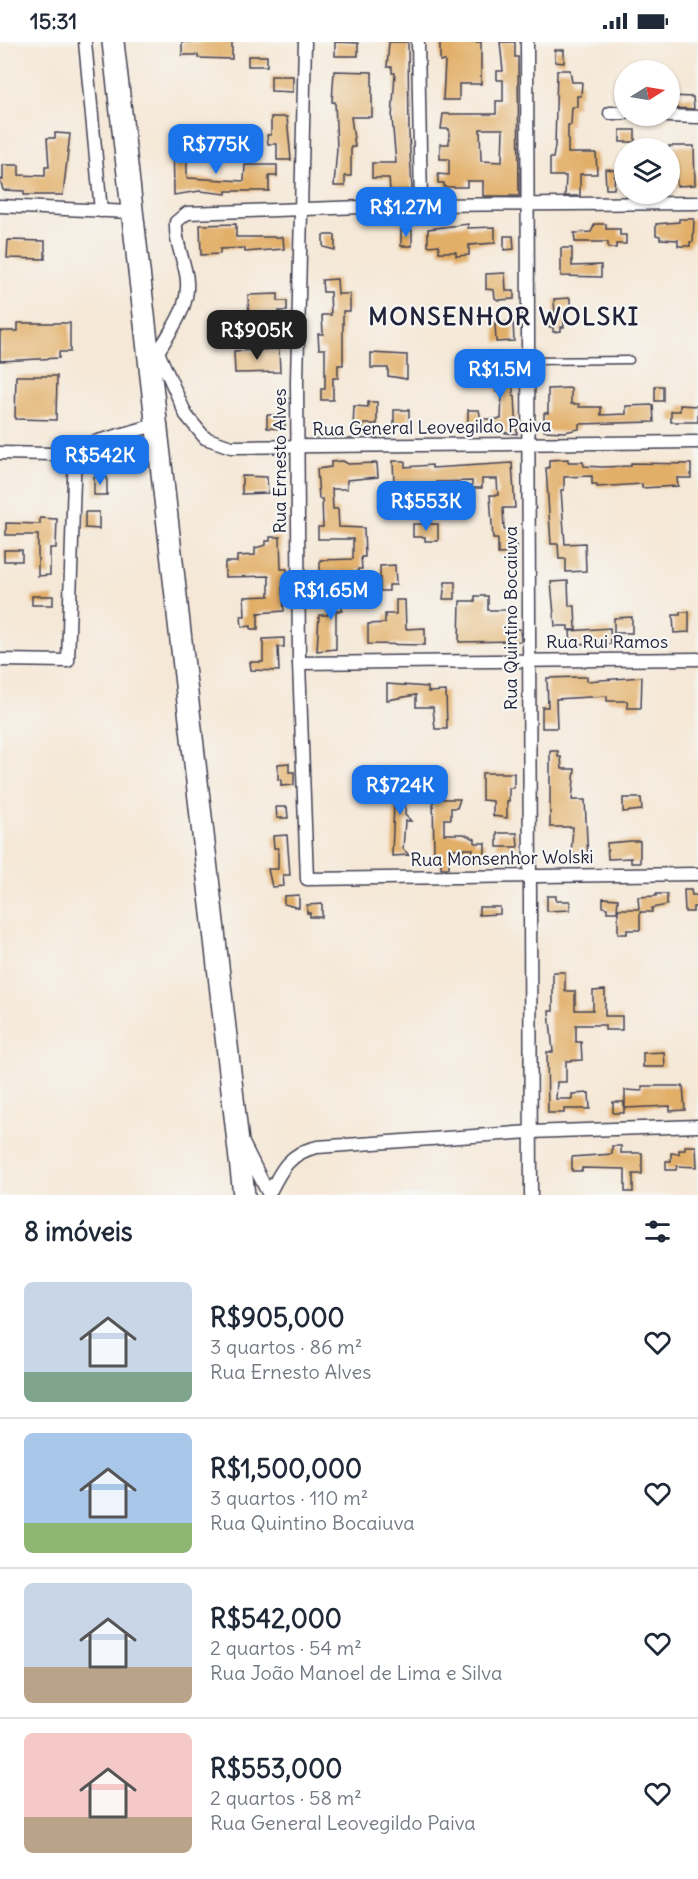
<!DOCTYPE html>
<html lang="pt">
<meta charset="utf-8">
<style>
body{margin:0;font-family:Delius,sans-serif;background:#f2f2f3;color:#1f2937;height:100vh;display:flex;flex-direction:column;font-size:22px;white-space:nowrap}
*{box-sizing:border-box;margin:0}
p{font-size:20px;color:#747a83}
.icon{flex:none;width:33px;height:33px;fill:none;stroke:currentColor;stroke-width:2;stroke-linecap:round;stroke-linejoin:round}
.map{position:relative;height:1153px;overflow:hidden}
.side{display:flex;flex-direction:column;background:#fff;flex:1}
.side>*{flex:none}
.needle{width:39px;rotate:79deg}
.fabs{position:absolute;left:614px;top:18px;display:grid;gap:12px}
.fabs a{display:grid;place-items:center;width:66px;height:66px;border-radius:50%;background:#fff;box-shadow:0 2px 4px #0004;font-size:30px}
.price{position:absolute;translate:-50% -51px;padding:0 14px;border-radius:12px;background:#1a73e8;color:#fff;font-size:20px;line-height:39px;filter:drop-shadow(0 2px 3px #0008)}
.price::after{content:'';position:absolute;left:50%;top:36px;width:18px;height:14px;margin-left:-9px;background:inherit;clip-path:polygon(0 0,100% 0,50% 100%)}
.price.selected{background:#222;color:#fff}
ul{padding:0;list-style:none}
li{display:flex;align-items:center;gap:18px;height:150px;padding:0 24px}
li+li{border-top:2px solid #e0e1e3}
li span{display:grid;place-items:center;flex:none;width:168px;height:120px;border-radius:9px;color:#555}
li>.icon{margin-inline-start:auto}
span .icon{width:72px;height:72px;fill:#fffc;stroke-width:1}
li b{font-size:26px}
h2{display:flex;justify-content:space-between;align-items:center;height:72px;padding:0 24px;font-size:26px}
.status{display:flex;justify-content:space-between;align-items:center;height:42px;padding:0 30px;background:#fff;direction:ltr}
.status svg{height:16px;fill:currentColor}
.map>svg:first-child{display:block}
.building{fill:#e2af67;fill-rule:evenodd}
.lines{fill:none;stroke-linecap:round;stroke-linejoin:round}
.lane-casing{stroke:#424052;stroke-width:9}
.street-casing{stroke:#424052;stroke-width:15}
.highway-casing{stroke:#424052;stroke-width:24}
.lane{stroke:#fff;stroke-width:6}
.street{stroke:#fff;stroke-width:12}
.highway{stroke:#fff;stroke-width:21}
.labels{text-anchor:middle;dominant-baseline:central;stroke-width:4.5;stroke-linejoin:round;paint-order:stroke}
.street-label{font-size:18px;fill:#22223b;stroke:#f6f6f2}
.district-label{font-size:24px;font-weight:bold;letter-spacing:1.5px;fill:#22223b;stroke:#f6f6f2}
</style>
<div class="status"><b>15:31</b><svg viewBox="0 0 49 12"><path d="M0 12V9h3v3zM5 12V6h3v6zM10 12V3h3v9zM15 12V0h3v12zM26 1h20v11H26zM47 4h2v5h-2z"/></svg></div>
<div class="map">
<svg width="698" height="1153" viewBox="0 0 698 1153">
<rect width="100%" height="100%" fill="#f6f6f2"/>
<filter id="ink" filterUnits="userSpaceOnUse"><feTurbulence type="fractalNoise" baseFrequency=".0167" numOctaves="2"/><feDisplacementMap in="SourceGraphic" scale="12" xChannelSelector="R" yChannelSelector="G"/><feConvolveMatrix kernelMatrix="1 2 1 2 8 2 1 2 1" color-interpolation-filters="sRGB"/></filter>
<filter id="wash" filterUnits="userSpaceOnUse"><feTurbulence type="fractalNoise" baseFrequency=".008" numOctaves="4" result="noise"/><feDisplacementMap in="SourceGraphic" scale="24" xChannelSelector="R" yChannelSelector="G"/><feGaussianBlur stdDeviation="1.35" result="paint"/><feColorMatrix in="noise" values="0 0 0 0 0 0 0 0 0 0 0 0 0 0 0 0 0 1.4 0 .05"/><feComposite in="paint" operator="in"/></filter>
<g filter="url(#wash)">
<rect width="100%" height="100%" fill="#f5e8d7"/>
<g id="blocks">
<g class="building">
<path d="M182,0H232V17L198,16V13H182Z"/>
<path d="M335,0L358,1V14H335Z"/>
<path d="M389,0H408L409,91L412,148H390L389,136H372V121H396L392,76L395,31H392V25H387Z"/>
<path d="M440,0H481V42H459V58H443L445,19H440Z"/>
<path d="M500,0H515V15H518L519,154H483V139H467V145H444V141H438V132L449,133V117H440V102H449V87H441L443,72H496V59H503V38H497V29H503ZM480,87H503L502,120L481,119Z"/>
<path d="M555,8H564V21L555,20Z"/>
<rect x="248" y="14" width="19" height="10"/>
<path d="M557,28H570L572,40H582L581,54H577V65H572L571,83H568V111H596L597,132H580V154H565L566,134H550V116H553L555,104Z"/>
<path d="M334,29L372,30V75H351L355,105H351V134H345V144H334L337,106L335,60H332Z"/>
<path d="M271,34H293V50L271,49Z"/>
<path d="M669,54L693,55L694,67L669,66Z"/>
<path d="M271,75H287L291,118H277V102H268L267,93H271Z"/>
<rect x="620" y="88" width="15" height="12"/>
<path d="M55,91L70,92L63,153H24V149L3,148L0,137L3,138V123H19V133L45,134V125H49L47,96H55Z"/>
<path d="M173,92H187V136L244,139L245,123H277V134H269V149H226V152L200,149L174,153Z"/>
<path d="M669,104H694L695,143L677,144L676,134H669Z"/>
<path d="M605,127L615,128L614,147H606Z"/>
<path d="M679,177H694L693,200H690V204H678V198L660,197V194L656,193V182L679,180Z"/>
<path d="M236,182V195H283L284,207L245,210V206L220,207V212L201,213L200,183Z"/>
<path d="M468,182V186L495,185V201L469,203V213L456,214V210H439V203L428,204V187Z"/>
<path d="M595,182H606V187H620V193H626V202H616V206H608V200H575L574,191L591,190Z"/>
<rect x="401" y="188" width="11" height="16"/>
<path d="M323,193H335V208L323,205Z"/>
<path d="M504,194H513L514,207L504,208Z"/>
<path d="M8,198L45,199V217L7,216Z"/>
<path d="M561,206H572V224L601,223V235L561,234Z"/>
<path d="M505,231L506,249H514V257L498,258L495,256L494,248L486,247V232Z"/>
<path d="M337,237L338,252H350V269H343V323H338V336H333V358H321V347H325V307H319L318,292H323L322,273H331L330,250H323L322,238Z"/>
<path d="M278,252V259H287V269H279V279H249L248,253Z"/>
<path d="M570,256V265L563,269L564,285H561V289L553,290V285H548L547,276H555L554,257Z"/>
<path d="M513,280L514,299L496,300L495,281Z"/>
<path d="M18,281H70V310H59V316L0,319V289H18Z"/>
<path d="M279,307L280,330L235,331L234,309Z"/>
<path d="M371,311L407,313V337L388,334V326H371Z"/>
<path d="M496,314L516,315L518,334H513V354H515L517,392L468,387V368H479L481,377H501L502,350H496V344H487V335H495Z"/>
<path d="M16,334H57L56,378L15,377Z"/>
<rect x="655" y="344" width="8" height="15"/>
<path d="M571,346V362H579V365H601V373L626,372V364L653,363L654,380L579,382V387L565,390L544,389V371H548V347Z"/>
<path d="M368,360H377V382H364L363,386H353L354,364L368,365Z"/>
<path d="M680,363L698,364V380H671V369H680Z"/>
<rect x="394" y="368" width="15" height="16"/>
<path d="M267,373H285V387L267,386Z"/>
<path d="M568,417V420H583L584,424L602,425L631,424V421L691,422V436H677L678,444L642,446V442L597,445V442H592V434L564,435V448H561L565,502L585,501L586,529L566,530V517H559L558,502H551L546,426H549V418Z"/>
<path d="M343,419L348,422L377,421L378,435L347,438V447H332L333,467H338L339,485L364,486L365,515H361L362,527H358V545H342V530L320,531V518L353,517V497H318V485H323L322,457H319L317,427L331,425V420Z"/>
<path d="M393,419H405V425L432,423V426L512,421L515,466H503L504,487H510V502H516V511L498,512V497H493L490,453H498L497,437H482V446H472V439L436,440L432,457L416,458V441L394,442Z"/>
<path d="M242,434L267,435L268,451L242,452Z"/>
<rect x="94" y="435" width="13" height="18"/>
<path d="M85,470H99V487L85,486Z"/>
<path d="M40,476L57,477L56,506H50V533L38,534V493H6V481L40,482Z"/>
<path d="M413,482H438V499H425V495H413Z"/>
<path d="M270,495H280L281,527H287V544L282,545L284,569L258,571V587H251V584L242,585L241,574H245L244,555L269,554V534L225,535V520H237V514L255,513V506L266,503V499H270Z"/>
<rect x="4" y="508" width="18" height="11"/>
<path d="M395,523L396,543H389V549H380V524Z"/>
<path d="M568,539L569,564H575L576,588H568V584H555L551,540Z"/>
<path d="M445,540H455V557H443Z"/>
<path d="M332,548H349V560H342V569H336V607L317,609L319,573H328V555H332Z"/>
<rect x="32" y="554" width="21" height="9"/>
<path d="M475,554H488V568H508L509,587H520L521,599L459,600L460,559H475Z"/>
<path d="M396,558H405L406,587L425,586V603L368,602V582L385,581V572H396Z"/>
<path d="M680,570H689V590L674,591L673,573H680Z"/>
<path d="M632,575V591H614V576Z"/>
<path d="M610,586L611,602H571L570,589Z"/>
<path d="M284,596V605H278L279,629L251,628L250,620H263V597Z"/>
<path d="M580,635H587V639L642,635L641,666H628L627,659H607V654L556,657L557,686H542V665H548L547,636Z"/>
<path d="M387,642L428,645V650L446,649L447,687H435L433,665H416V653L387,658Z"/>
<path d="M550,709H558V715H561L562,727H575L572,758H585L588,818H574V812H571L573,785H550Z"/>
<path d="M289,721V730H294V743L281,744V737L278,738V722Z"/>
<path d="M482,731H514V746H509V759H507V776L493,774V759L482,758Z"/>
<path d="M407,733L405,773L411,779H405L403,807L409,813L392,814L395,734Z"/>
<path d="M428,733H443V757H460L457,766H451V777H444V792H464L475,797V801H485V817H473V807H449V826H441V817L428,818L434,811L433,758L427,752H433V739Z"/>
<path d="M623,756H641L642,768L623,770Z"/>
<path d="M276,765H287L288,776H277Z"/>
<path d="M497,791H517L518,805H497Z"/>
<path d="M287,793L290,833H283L284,844L272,845L268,827H278V806H274L273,794Z"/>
<path d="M631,799H640V821H631V816L608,817L607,801Z"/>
<path d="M684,848H691L692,853H698V865H693V870H685Z"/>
<path d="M656,852H667V863L652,866V870H640V888H627V892H618V867H639L638,855L656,854Z"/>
<path d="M299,853V866L284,862V854Z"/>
<path d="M547,854H556V859H570V868L547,869Z"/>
<path d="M603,856L618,857L617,870H607V866L603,865Z"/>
<path d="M322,862V875H310V871H307V863Z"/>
<path d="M479,865H500V872L479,873Z"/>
<path d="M553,930H565V949H575V968H593V949L605,948V974H622V988H605V983H576V1000H581L582,1018L566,1019V1040H557L556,1057H572V1052L589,1051L590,1067H564V1071H548L547,1010H553L549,969H553Z"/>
<path d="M664,1010L665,1025H643V1011Z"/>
<path d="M642,1044H683L685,1068L670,1069V1064L625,1066V1048L642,1049Z"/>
<rect x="613" y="1060" width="11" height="11"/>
<path d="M612,1104H621V1111H642V1132H633V1150H625V1127L582,1126V1129H572V1115L612,1112Z"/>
<path d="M685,1104H696L697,1125L677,1124L676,1128H666V1119H671V1111L679,1112V1108H685Z"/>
</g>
</g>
</g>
<g filter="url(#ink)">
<use href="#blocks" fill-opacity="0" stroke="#424052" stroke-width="1.5"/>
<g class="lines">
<defs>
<path id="lane" d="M529,319L630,318"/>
<g id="street">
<path d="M85,0L101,169"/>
<path d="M305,0L297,339L299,621L307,837L698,832"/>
<path d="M418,0L421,163"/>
<path d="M527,0L531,1153"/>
<path d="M610,71H624"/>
<path d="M668,74L698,75"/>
<path d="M0,164L130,170"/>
<path d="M158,310C174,283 194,260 185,227C181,211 175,197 176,180L187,171L421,163L698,161"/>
<path d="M153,311L158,310L186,373L205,396L231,405L698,400"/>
<path d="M0,411L52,412L155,383"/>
<path d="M0,618L68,619L75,407"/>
<path d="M299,621L698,617"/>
<path d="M243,1101L269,1153"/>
<path d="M269,1152C281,1128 289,1111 317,1105L530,1090L698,1084"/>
</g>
<path id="highway" d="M113,0L244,1153"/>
</defs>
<use href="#lane" class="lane-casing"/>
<use href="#street" class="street-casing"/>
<use href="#highway" class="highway-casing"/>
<use href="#lane" class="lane"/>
<use href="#street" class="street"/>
<use href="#highway" class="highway"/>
</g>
</g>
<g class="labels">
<g class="street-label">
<text transform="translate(432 385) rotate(-1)">Rua General Leovegildo Paiva</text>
<text transform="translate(279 419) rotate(-90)">Rua Ernesto Alves</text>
<text transform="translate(510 576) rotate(-90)">Rua Quintino Bocaiuva</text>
<text x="607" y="599">Rua Rui Ramos</text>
<text transform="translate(502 816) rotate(-1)">Rua Monsenhor Wolski</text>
</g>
<g class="district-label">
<text x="504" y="274">MONSENHOR WOLSKI</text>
</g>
</g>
</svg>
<div class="fabs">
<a><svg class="needle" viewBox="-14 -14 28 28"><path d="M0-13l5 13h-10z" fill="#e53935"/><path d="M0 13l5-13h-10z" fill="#747a83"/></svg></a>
<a><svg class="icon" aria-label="layers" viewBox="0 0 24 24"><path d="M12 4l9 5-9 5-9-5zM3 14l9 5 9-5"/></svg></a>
</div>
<b class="price" style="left:216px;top:133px">R$775K</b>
<b class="price" style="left:406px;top:196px">R$1.27M</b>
<b class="price selected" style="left:257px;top:319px">R$905K</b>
<b class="price" style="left:500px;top:358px">R$1.5M</b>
<b class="price" style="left:100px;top:444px">R$542K</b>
<b class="price" style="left:426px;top:490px">R$553K</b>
<b class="price" style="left:331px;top:579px">R$1.65M</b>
<b class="price" style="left:400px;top:774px">R$724K</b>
</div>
<section class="side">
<h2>8 imóveis<svg class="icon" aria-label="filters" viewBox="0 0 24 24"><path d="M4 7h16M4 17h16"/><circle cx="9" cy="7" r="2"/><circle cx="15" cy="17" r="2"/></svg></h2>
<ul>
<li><span style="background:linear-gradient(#c9d6e8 75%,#7fa58c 0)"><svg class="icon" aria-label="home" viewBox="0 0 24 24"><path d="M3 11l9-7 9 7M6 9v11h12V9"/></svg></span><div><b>R$905,000</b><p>3 quartos · 86 m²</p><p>Rua Ernesto Alves</p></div><svg class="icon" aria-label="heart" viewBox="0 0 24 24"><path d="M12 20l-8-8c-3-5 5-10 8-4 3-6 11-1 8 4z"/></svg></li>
<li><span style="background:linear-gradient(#a9c7e8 75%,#8fb573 0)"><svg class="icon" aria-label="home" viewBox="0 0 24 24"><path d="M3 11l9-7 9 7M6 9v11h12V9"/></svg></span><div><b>R$1,500,000</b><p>3 quartos · 110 m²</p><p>Rua Quintino Bocaiuva</p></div><svg class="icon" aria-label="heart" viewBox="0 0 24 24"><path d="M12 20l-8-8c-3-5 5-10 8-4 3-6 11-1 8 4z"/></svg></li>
<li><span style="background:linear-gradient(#c9d6e8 70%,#b9a48a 0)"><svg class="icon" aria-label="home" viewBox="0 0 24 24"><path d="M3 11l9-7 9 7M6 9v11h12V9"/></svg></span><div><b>R$542,000</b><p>2 quartos · 54 m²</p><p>Rua João Manoel de Lima e Silva</p></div><svg class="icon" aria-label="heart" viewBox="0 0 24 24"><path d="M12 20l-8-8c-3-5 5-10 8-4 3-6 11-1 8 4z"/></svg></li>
<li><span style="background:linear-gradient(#f6c9c9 70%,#b9a48a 0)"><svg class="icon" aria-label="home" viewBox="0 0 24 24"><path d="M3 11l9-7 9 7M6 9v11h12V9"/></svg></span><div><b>R$553,000</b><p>2 quartos · 58 m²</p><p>Rua General Leovegildo Paiva</p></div><svg class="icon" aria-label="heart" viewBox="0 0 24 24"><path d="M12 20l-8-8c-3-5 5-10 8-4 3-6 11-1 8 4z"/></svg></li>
</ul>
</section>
